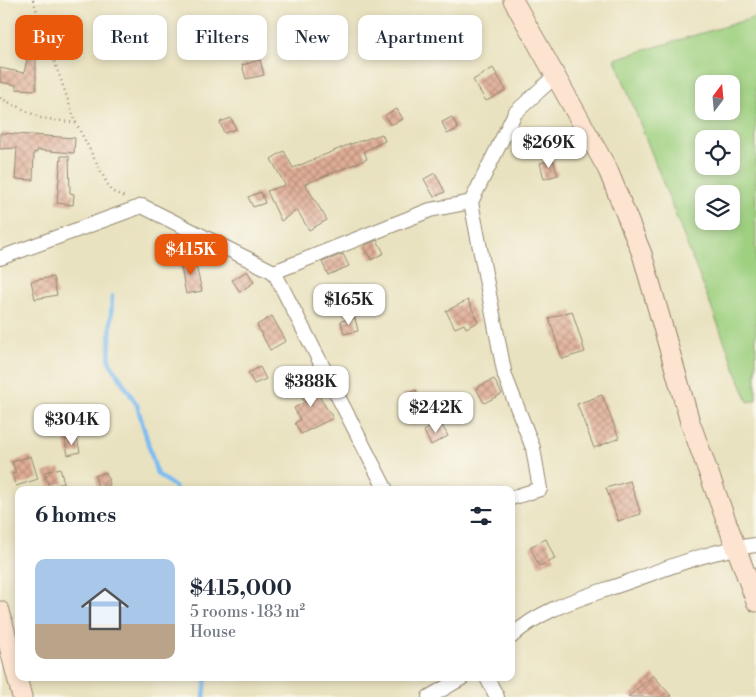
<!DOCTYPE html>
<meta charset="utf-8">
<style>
body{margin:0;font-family:"Libre Bodoni",serif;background:#f6f6f7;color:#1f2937;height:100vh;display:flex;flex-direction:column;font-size:19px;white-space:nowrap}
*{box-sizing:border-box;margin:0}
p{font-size:16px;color:#747a83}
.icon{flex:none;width:28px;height:28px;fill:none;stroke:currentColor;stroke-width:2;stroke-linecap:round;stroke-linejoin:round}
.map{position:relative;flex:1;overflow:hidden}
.details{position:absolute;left:15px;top:486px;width:500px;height:195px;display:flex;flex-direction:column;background:#fff;border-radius:10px;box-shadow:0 2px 8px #0003}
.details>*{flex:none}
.banner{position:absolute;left:15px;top:15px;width:500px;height:45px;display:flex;gap:10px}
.needle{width:32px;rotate:16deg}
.controls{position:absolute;left:695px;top:75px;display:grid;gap:10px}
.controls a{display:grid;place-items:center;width:45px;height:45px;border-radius:10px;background:#fff;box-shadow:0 2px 8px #0003;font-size:25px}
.price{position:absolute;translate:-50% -42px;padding:0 11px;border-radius:10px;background:#fff;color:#222;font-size:16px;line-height:32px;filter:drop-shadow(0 1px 2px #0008)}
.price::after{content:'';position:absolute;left:50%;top:30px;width:15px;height:11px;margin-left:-8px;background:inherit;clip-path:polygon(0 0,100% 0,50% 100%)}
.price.current{background:#ea580c;color:#fff}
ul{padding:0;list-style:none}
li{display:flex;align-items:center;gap:15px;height:125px;padding:0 20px}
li+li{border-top:1px solid #e0e1e3}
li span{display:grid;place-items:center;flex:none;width:140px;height:100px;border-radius:10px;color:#555}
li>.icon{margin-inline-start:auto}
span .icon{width:60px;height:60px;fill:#fffc;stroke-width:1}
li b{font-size:21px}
h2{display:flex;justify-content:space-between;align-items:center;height:60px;padding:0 20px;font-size:21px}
.tag{padding:0 18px;border-radius:10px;background:#fff;box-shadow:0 2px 8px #0003;font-size:18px;line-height:45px}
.tag.current{background:#ea580c;color:#fff}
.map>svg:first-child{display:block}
.pitch{fill:#9ed080;stroke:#6c7d4f;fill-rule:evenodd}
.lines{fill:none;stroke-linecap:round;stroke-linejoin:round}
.stream{stroke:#7cbcf0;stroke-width:4.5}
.building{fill:url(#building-cross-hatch)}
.street-casing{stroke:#92866f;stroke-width:16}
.secondary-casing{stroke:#92866f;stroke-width:21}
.path{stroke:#92866f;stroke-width:2.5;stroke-dasharray:1 4;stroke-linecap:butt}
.street{stroke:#fff;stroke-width:14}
.secondary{stroke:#fde4d1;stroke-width:19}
</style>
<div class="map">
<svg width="756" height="697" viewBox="0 0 756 697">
<defs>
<pattern id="building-cross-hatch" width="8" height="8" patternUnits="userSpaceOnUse" patternTransform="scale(1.25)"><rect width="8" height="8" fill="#e0ae97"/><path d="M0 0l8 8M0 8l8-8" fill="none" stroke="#b78e7b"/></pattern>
</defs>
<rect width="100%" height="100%" fill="#fbf7ec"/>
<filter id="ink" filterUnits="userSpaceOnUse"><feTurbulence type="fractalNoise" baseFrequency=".02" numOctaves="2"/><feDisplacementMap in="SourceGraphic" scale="10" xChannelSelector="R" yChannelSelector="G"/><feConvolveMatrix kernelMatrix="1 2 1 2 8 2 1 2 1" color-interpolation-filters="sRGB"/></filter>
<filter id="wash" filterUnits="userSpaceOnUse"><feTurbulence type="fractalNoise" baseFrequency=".0096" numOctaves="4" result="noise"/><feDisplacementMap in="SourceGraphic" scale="20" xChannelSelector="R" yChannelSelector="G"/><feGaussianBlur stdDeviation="1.12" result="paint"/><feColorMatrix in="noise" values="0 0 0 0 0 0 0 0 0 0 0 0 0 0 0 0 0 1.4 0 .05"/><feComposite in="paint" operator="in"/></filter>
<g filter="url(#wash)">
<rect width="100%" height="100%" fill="#e9e2c0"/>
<path class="pitch" d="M756,17V400L748,402L615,59ZM704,84H731V111H704ZM704,139H731V166H704ZM704,194H731V221H704Z"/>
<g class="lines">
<g class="stream">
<path d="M112,296L109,361L137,405L157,474L175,487L176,490"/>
<path d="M204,697L206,678"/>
</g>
</g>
<g id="blocks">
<g class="building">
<path d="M31,42L36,43V90L16,89V85L0,82V68L24,73Z"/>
<path d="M260,60L264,75L246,79L242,65Z"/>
<path d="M493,68L506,90L486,101L473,80Z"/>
<path d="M397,109L403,119L390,125L385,115Z"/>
<path d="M452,117L458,129L447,134L442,122Z"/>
<path d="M231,118L236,129L224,133L220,122Z"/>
<path d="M0,133L75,138L74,153L37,150V153L34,152L33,180L15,179L17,148L0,149Z"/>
<path d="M382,134L385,141L364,151L367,159L305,184L327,220L309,230L297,210L281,221L267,191L285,185L271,159L284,151L293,168L348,145Z"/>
<path d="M61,156H69L70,193L74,194L73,205L57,203Z"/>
<path d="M553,160L558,175L544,179L540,163Z"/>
<path d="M435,173L445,192L434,197L424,179Z"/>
<path d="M261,192L265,203L253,207L248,197Z"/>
<path d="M377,240L384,253L371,260L364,246Z"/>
<path d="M343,254L349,266L328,275L322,262Z"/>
<path d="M194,257L202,291L186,294L180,262Z"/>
<path d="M247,271L254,282L240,292L232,280Z"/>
<path d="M53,277L57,295L35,299L31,281Z"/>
<path d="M468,300L478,322L466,328L464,324L455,328L446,311Z"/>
<path d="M572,311L585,352L562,359L549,318Z"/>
<path d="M272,316L286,341L270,350L257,325Z"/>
<path d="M355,318L358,331L344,334L341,321Z"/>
<path d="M260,367L266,379L254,384L248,373Z"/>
<path d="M309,379L322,396L320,398L333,418L301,434L295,423L300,420L294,408L305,402L295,389Z"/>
<path d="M494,379L502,394L484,403L476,388Z"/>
<path d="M416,390L422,404L409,409L403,395Z"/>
<path d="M602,395L619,438L594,448L577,404Z"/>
<path d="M457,399L464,415L451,420L444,404Z"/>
<path d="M440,422L448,436L431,445L424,431Z"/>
<path d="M77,438L80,452L68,455L65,440Z"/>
<path d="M31,456L38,479L16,486L12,474L16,473L12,462Z"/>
<path d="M60,468L64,483L49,487L44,472Z"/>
<path d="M106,472L110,485L98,488L95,476Z"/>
<path d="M630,481L641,514L618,521L606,488Z"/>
<path d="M546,539L555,559L539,566L530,547Z"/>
<path d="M653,675L672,697H628Z"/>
</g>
</g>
</g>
<g filter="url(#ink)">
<use href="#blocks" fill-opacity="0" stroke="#92866f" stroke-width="1"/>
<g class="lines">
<defs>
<g id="street">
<path d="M0,258L142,206L274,272L430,210L471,202"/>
<path d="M274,272L386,490"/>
<path d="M511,498L540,489L533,448L505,376L471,202L515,113L555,76"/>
<path d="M511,637C542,607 589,596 628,582C670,567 711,550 756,545"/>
<path d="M487,678L497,697"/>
<path d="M429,697L462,678"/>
</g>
<g id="secondary">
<path d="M513,0L608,170L642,254L690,422L756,602"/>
<path d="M0,611L22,697"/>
</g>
</defs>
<use href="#street" class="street-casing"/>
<use href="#secondary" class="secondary-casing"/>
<g class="path">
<path d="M33,0L76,123"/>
<path d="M0,98L41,118L76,123L111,191L125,197"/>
</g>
<use href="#street" class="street"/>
<use href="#secondary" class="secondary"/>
</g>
</g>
</svg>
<div class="controls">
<a><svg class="needle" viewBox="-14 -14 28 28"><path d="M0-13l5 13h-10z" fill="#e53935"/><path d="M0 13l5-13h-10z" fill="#747a83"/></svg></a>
<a><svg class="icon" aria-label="locate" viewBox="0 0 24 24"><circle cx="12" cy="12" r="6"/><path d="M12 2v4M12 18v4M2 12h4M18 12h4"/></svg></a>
<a><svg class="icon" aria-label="layers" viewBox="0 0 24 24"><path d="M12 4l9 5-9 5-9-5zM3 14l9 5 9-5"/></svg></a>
</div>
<b class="price" style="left:549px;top:169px">$269K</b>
<b class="price current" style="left:191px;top:276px">$415K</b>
<b class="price" style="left:349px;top:326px">$165K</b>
<b class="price" style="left:311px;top:408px">$388K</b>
<b class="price" style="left:436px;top:434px">$242K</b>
<b class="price" style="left:72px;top:446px">$304K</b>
<div class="banner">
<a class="tag current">Buy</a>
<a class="tag">Rent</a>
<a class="tag">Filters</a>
<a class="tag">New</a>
<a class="tag">Apartment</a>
</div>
<section class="details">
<h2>6 homes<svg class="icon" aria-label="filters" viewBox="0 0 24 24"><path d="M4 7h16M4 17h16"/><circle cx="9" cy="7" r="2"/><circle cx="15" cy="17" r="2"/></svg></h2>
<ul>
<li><span style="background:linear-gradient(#a9c7e8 65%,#b9a48a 0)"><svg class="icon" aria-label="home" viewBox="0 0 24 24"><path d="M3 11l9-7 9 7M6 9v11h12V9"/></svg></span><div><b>$415,000</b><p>5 rooms · 183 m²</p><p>House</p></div></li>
</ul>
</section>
</div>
